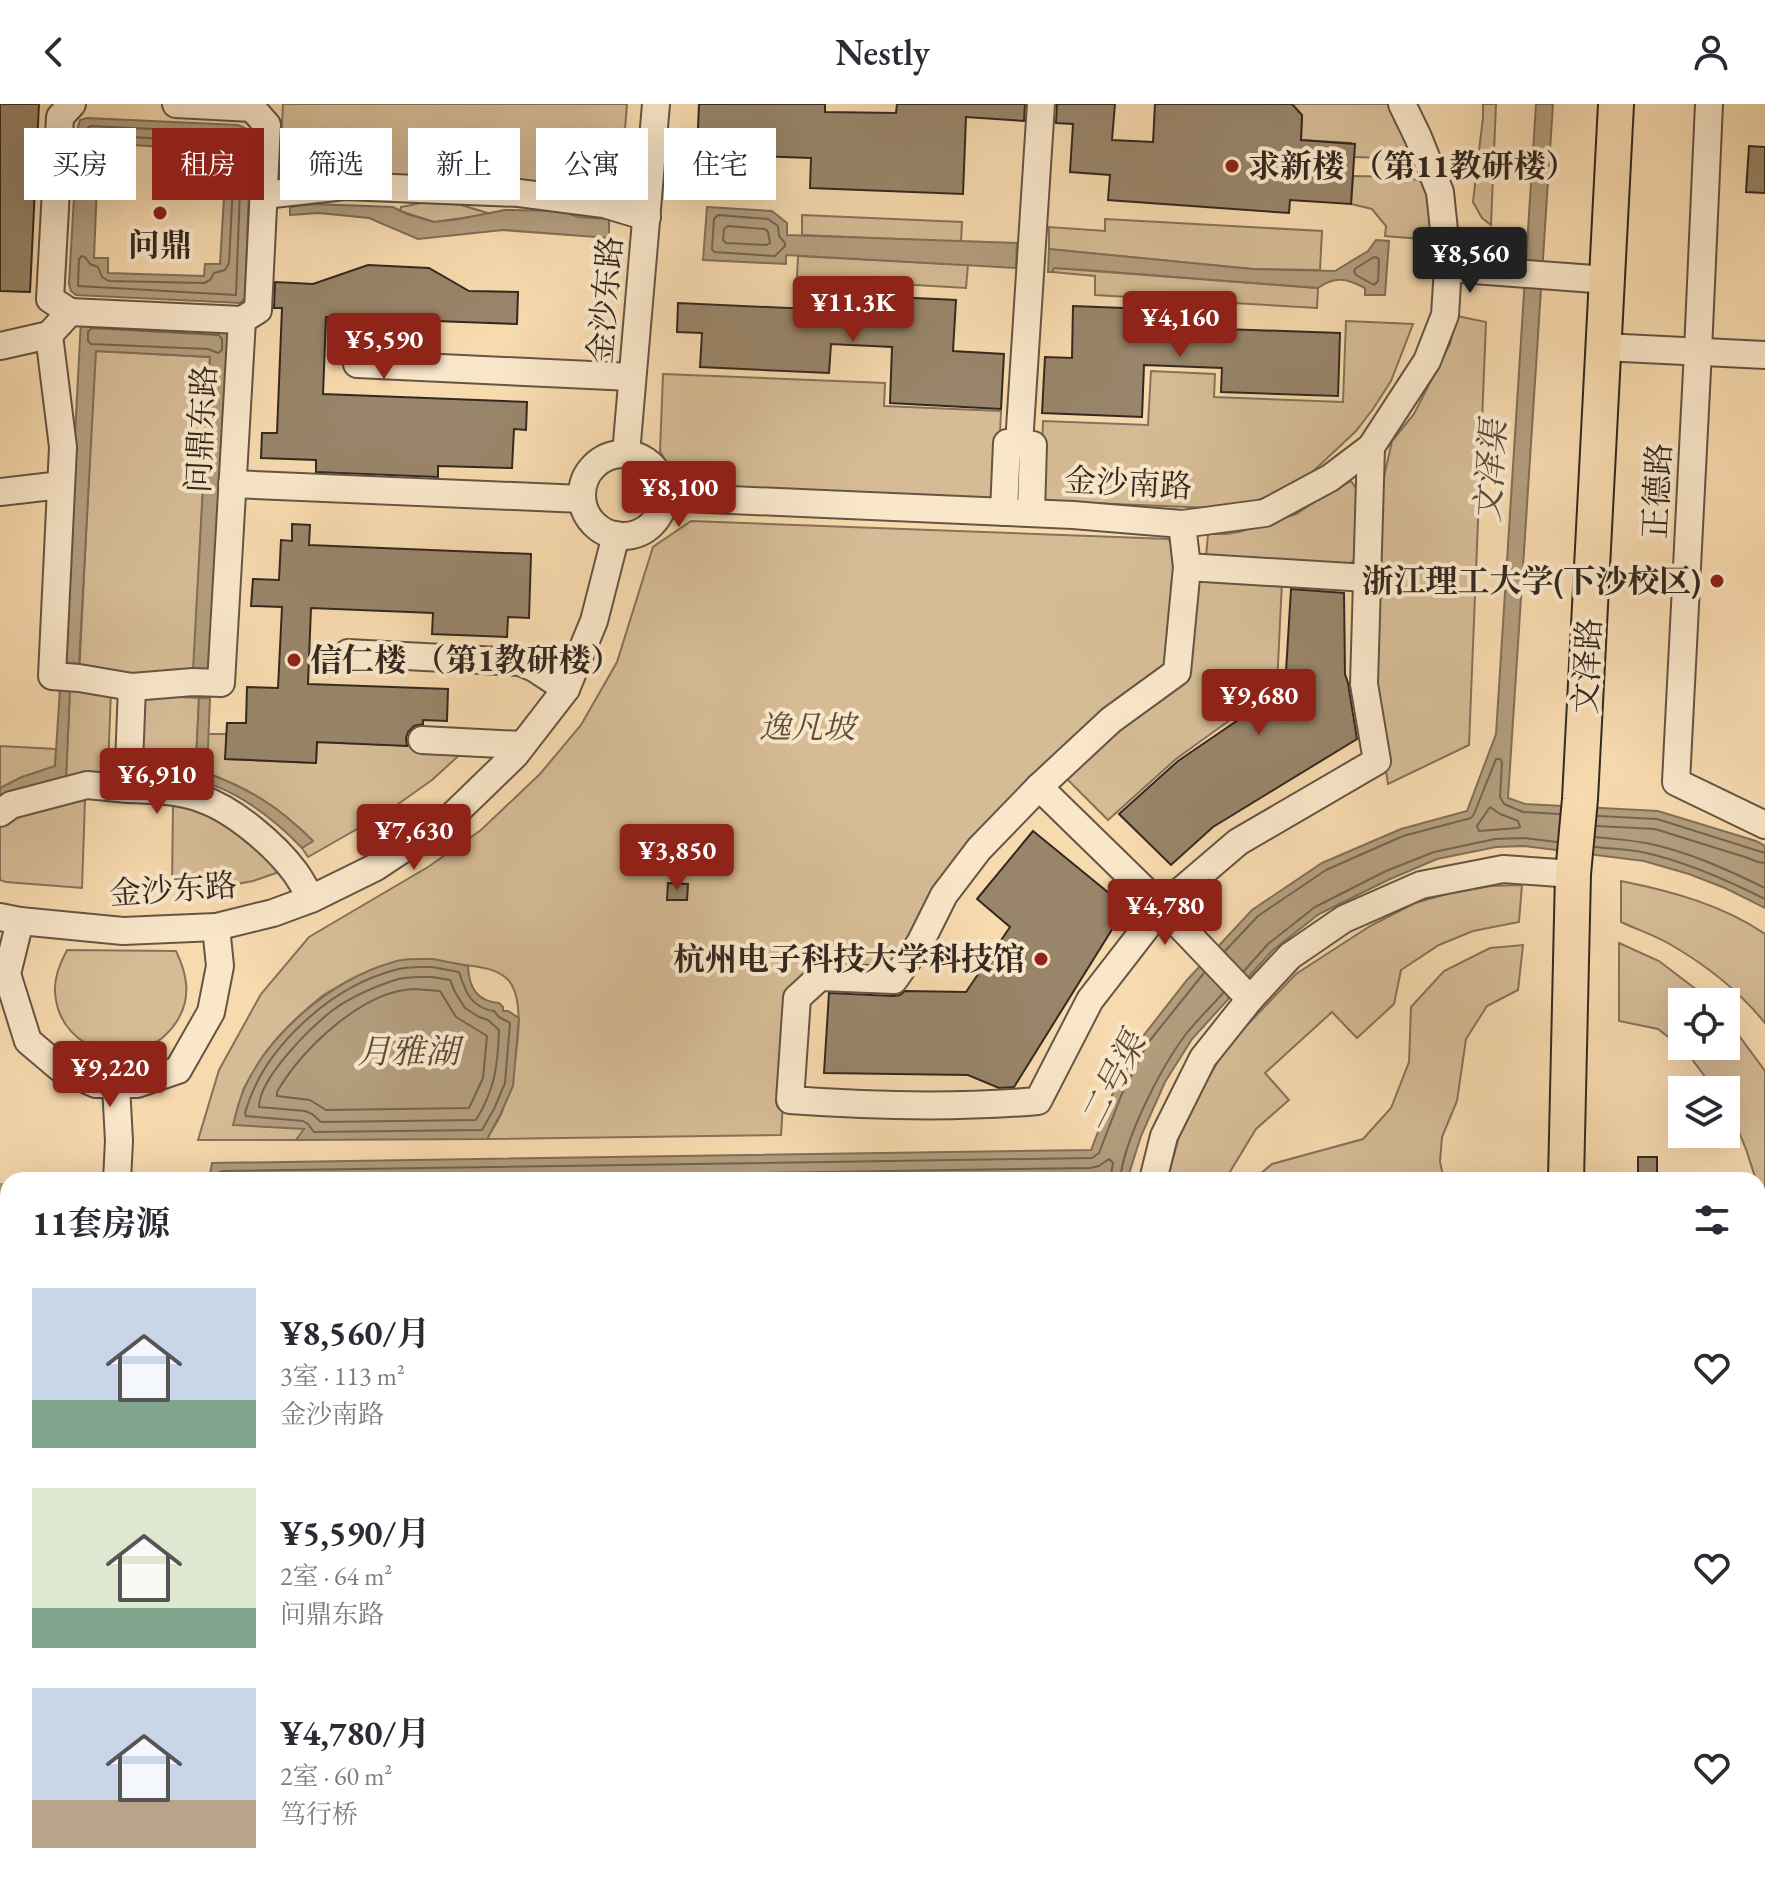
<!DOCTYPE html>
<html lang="zh">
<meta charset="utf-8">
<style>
body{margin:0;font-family:"EB Garamond","Noto Serif SC",serif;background:#f2f2f3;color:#2b2b33;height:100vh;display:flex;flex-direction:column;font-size:30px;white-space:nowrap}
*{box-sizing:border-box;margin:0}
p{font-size:26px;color:#7c7c81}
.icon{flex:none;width:44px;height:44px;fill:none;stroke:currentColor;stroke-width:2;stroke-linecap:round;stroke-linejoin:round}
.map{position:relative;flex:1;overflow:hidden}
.sheet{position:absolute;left:0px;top:1068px;width:1766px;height:712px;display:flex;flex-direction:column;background:#fff;border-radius:24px 24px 0 0;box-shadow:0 8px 32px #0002}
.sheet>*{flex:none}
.hud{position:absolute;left:24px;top:24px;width:800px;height:72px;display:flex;gap:16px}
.tools{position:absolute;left:1668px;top:884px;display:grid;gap:16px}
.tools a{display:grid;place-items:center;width:72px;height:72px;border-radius:0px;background:#fff;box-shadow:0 8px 32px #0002;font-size:40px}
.price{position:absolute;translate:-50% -68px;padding:0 18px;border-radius:8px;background:#8f2418;color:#fff;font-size:26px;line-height:52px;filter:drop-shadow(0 2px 4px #0008)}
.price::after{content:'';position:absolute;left:50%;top:48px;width:24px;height:18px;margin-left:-12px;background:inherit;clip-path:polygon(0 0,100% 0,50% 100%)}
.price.active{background:#222;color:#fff}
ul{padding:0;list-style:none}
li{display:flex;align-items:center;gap:24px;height:200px;padding:0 32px}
li span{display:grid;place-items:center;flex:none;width:224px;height:160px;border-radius:0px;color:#555}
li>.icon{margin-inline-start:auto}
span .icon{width:96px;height:96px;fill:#fffc;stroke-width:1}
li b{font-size:34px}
h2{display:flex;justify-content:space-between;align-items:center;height:96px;padding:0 32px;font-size:34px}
.pill{padding:0 28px;border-radius:0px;background:#fff;box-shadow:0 8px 32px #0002;font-size:28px;line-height:72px}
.pill.active{background:#8f2418;color:#fff}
header{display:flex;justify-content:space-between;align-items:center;height:104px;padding:0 32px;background:#fff;font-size:36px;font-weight:600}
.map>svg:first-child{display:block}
.green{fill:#d6bc96;stroke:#84725b;stroke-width:2}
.water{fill:#b49e7e;stroke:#806f58;stroke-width:2;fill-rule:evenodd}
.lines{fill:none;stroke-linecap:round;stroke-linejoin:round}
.shore{stroke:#74644f;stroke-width:2}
.canal{stroke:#b49e7e;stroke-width:20}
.building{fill:#99856a;stroke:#332920;stroke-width:2}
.minor-casing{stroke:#645544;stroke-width:30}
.major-casing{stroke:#332920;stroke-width:38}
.minor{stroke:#fae7ca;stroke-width:26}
.major{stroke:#f7daae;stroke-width:34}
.poi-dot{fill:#8f2418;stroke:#fae7ca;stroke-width:3}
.labels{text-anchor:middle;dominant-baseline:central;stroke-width:8;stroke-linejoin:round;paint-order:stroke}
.poi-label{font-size:32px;font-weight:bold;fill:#332920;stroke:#fae7ca;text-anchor:start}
.street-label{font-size:32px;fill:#332920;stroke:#fae7ca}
.park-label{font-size:32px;font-style:italic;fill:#5c4e3e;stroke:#fae7ca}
.water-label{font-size:34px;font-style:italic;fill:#5a4c3c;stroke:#fae7ca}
</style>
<header><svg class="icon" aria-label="back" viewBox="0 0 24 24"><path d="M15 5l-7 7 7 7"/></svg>Nestly<svg class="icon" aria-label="person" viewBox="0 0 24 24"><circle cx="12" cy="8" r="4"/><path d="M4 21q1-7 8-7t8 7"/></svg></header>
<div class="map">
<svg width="1765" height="1780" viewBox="0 0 1765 1780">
<rect width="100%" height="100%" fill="#f7daae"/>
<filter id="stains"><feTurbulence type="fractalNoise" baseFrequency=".0025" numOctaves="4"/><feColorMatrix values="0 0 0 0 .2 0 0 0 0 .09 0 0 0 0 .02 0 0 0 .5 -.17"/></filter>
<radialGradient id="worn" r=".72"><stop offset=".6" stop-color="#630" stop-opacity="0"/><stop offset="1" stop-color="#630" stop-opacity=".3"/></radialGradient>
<g class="green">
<path d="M283,0H627L620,89L279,77Z"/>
<path d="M1292,0H1390L1414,55L1354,53L1351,39L1301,36L1302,11Z"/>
<path d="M1483,0H1496L1491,121L1482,114L1473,98L1483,13Z"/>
<path d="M1353,72L1398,73L1426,77L1445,137L1385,132L1386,122L1372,105L1351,100Z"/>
<path d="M441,95L491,110L434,118L400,107L401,103Z"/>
<path d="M802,111L962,118L961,138L802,131Z"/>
<path d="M1105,115L1322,127L1320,166L1252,165L1049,145V123L1105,127Z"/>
<path d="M798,152L968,161L966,184L797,174Z"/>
<path d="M1053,164L1318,184L1317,204L1095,191V172L1053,168Z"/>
<path d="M1457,212L1486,218L1469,641L1388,680L1374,585L1383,377L1392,337L1414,310L1450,240Z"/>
<path d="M1346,217L1413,220L1391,277L1373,305L1356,327L1306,374L1275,390L1243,401L1212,404L1040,397L1043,317L1148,321L1151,267L1215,270L1214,293L1343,298Z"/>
<path d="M95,247L210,253L193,578L79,574Z"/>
<path d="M663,270L885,279L884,302L1001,307L997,396L679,382L660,347Z"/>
<path d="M1351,377L1360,390L1357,454L1347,462L1206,453L1208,430H1226L1239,428L1296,410L1328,389Z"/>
<path d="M691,417L1169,435L1179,459L1172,552L1151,579L1112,605L895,863L790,887L781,1031L487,1035C492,1026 498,1017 502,1008C512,980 532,894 505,873C494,864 478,863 465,861C417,851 384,856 342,880C335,885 327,888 321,893C301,909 280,929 265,949C257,961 250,974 243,986L305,1025L296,1036H198L219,966L261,890L309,833L428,763L481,726L540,670L581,621L617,558L653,443Z"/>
<path d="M1196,474L1282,477L1277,582L1176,655L1108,716L1064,672L1110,630L1183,574Z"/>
<path d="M70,585L111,587L108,664L97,669L66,674Z"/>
<path d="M140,591L199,594L195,678L149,675L138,667Z"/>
<path d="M208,630H226V655L316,659L317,638L467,644L432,676L387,708L308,753L302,744L312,736C280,704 250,685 207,669Z"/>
<path d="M0,642L56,645L55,663L22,673L0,684Z"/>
<path d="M85,696L82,784L6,778L0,776V721C26,708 55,697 85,696Z"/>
<path d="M173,700L201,706L240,730L262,750L279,768L253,777L199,787L172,784Z"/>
<path d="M1621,777C1671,787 1723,801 1765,830V919C1740,888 1707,862 1673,842C1657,832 1638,826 1621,818Z"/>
<path d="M1522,781L1519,818L1473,827L1439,841L1401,866L1394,900L1357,934L1332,908L1265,969L1289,996L1256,1025L1225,1076H1167L1179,1033L1205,980L1226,943L1296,870L1370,822L1415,799L1450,789L1491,782Z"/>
<path d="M1619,839L1659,857L1697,886L1710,898H1682V942H1726V914L1765,967V1116L1758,1076H1756L1746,1045L1730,1006L1726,1001V986H1715L1685,946L1658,925L1619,917Z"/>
<path d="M1523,841L1518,886L1487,902L1466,935L1457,997L1442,1033L1440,1058L1444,1076H1253L1272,1060L1363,1035L1391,1004L1409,958L1411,903L1444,867L1490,844Z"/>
<path d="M67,846L176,847C187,870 192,893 177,917C144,970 59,953 55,888C54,873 60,859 67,846Z"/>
<path d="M0,1292L8,1300V1361L0,1360Z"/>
<rect x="0" y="1379" width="8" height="162"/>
<path d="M8,1605V1772H38V1780H0V1606Z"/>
</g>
<g class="water">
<path d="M1536,0H1553L1508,694L1525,700L1658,707L1756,737L1765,742V804L1725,784L1689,770L1644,757L1524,742L1496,743L1437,755L1390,775L1319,810L1273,846L1192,935L1165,978L1141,1032L1127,1076H209L212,1059L1091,1046L1113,989L1140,936L1187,876L1252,806L1322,759L1401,725L1467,707L1496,630Z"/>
<path d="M87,14L238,21L247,25L251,32L245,194L240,199L76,191L71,187L69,180L78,23L80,16ZM116,40L213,46L212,59L226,60L220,160H205L204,172L108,169V154H94L98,55H115Z"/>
<path d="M314,100L393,103L407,110L434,118L459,115L505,106L561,107L578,113L609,115V134L503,126L418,135L369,114L319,109L290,111V103Z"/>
<path d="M707,103L772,107L787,119V131L1017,139L1016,164L786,151V160L703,156Z"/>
<path d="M1376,136L1389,137L1385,191H1365V184C1346,174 1335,172 1318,184L1086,166L1054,164L1052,168H1048L1049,145L1252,165L1335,167L1368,147Z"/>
<path d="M81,216L231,224L213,567L193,566L210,253L96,247L79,560L63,559Z"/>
<path d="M60,584L70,585L66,674L0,698V684L22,673L55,662Z"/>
<path d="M199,594H210L207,669C252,686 279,703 313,737L302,744C278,719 232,680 195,678Z"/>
<path d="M433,855L468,862C469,883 476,897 499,899L503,903V907H508L519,914L513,982L501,1009L487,1035L296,1036L304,1025L233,1021C236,1009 239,996 244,985C269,929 331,877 390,859C404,854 419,855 433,855Z"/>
<path d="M1758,1272H1765V1359L1758,1370Z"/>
<rect x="1651" y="1772" width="66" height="8"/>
</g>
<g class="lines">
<g class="shore">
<path d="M90,22L236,29L242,32L236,191L78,182L79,155L82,152L85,153L90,160L98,163L102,173L109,177L204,179L210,176L214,169L225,166L229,159L234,61L230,54L222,51L218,40L212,38L117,32L110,35L106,46L97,47L88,53L84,49L86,26Z"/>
<path d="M718,111L768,115L778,122L779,132L785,139V142L775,152L714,148L712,145L714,115Z"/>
<path d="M728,122L765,125L768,128L770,139L766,141L726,139L723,136L724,125Z"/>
<path d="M1374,153L1378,154L1379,157L1378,177L1374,181L1356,171L1354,167L1356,164Z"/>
<path d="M92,224L219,231L222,235V246L218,249L208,245L91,240L88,237V228Z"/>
<path d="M1490,703L1500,710L1518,717L1520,723L1517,724L1479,727L1477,722Z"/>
<path d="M1598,712L1657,715L1765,749"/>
<path d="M1597,722L1655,725L1748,754L1758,758L1765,759"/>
<path d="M1596,733C1612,735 1630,736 1646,739C1687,747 1728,766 1765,784"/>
<path d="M1595,743C1611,745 1629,745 1646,749C1687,758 1727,776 1765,795"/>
<path d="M1225,847L1258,812L1326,766L1403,732L1471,714L1474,710L1496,655H1500L1502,658L1500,693L1504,700L1523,708L1560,710"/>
<path d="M432,863L459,868C465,887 471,904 494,907L499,913L510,919L505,979L494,1005L482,1026L314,1028L308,1020L303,1017L246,1012L245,1009C263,944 330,883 395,866C407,862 420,863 432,863Z"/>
<path d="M1244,867L1268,840L1315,803L1386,767L1434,748L1495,735L1524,734L1557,738"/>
<path d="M432,873L450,876L455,888L465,904L479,913L488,916L499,926C498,960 495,986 476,1016L321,1018L312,1010L305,1007L259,1003C259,974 311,923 333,906C351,893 374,883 395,876C406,872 420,873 432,873Z"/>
<path d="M414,885L440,887L456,913L487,932L483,974L469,1004L326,1006L310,996L277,992V988C302,945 362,887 414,885Z"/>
<path d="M217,1076L218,1069L222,1067L1092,1054L1099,1049L1121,992L1147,940L1204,869"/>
<path d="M291,1076L1090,1064L1099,1062L1109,1055L1113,1059L1110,1076"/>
<path d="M1120,1076C1124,1035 1161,963 1186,930C1197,916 1211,903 1223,889"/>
</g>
<path class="canal" d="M0,1089H8"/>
</g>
<g class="building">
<path d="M0,0H39L30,188L0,187Z"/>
<path d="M699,0H825V8L896,9L897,0H1025L1024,17L966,13L963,90L810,84L811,54L697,50Z"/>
<path d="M1057,0H1115L1112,36L1153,38L1155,0H1292L1302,11L1301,36L1355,40L1351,100L1290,96L1289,109L1108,96L1110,71L1070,68L1073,20L1056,19Z"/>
<path d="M1749,42L1765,43V89L1746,88Z"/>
<path d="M368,161L429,164L469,187L518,188L517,220L326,213L323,290L527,298L526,326L514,325L512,364L438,362V373L316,368V356L261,354L262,329H277L282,204H274L275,178L313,180Z"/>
<path d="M810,189L956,196L953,247L1004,250L1001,305L890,299L892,243L831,240L829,269L700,263L702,229L677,228L678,199L809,205Z"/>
<path d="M1073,202L1224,208V225L1340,229L1338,292L1221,288L1222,264L1144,261L1142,313L1042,309L1045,253L1072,254Z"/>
<path d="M292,420L310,421L309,441L531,450L529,514L508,513L507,533L432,530L433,509L311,504L308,580L448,585L447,617L423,616V620L414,622L408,628L406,634L407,642L317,638L316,659L225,655L227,619H246L247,583L278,584L282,503L251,502L253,475L279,476L281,436L292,437Z"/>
<path d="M1291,485L1344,489L1345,570L1348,579L1357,635L1213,723L1171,761L1119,710L1178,657L1285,584Z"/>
<path d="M1033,727L1126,803L1014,983L999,984L968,971L824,969L829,889L893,892L900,891L905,887L966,888L1010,823L977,795Z"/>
<path d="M668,779L688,780L687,796H667Z"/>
<rect x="1638" y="1053" width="19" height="23"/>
</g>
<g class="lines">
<defs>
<g id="minor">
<path d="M72,0L60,13L50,195L70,208L49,231L63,343L52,572L79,574L132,583L193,578L221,579L242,216L258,206L267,21L252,4V0"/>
<path d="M176,0L252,4"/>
<path d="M1709,0L1698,247L1676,678L1765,721"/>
<path d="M264,91L345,82L519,89L604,100L647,113"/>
<path d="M1448,164L1607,176"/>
<path d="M70,208L242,216"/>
<path d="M0,242L49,231"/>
<path d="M1603,243L1765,251"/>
<path d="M357,260L632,273"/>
<path d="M1019,340L1041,0"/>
<path d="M626,350L656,0"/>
<circle cx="623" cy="391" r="41"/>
<path d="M232,380L582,395"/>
<path d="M0,388L61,381"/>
<path d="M664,393L1073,411L1182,420L1265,409L1330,374L1371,343L1427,257L1445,211L1448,164L1440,88L1418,33L1402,0"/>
<path d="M1004,408L1007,339L1033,341L1031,409"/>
<path d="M1182,420L1187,463L1177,568L1111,616L1039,683L979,745L944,791L920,839L894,876L820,873L797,894L790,996C872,1002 956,1004 1038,997L1090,896L1162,803L1238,738L1377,657L1364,580L1371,343"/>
<path d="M1187,463L1367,474"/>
<path d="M348,549L520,558L534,564L566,585"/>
<path d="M132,583L128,685C153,686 179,686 202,695C234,706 275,741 295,768C301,776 306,786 311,795"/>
<path d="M422,636L522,641"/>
<path d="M1039,683L1162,803L1250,895"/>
<path d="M0,709L11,701L87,681L128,685"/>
<path d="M0,813L20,817L123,827L216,823L273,809L311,795L376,763L450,714L515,651L566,585L594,517L616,431"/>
<path d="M20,817L7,870L28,937L60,964L96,980H137L178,966L211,908L220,862L216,823"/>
<path d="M116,981L119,1037L117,1076"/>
<path d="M1153,1076L1164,1032L1203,954L1250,895L1290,852L1344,815L1421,781L1503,765L1573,770"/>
<path d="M1758,1699H1765"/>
<path d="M74,1772V1780"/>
<path d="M589,1772L594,1780"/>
<path d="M621,1780L635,1772"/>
</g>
<g id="major">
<path d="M1566,1076L1573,770L1580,695L1616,0"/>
<path d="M1758,1196H1765"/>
<path d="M0,1232H8"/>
<path d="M1563,1772V1780"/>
</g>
</defs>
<use href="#minor" class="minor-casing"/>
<use href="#major" class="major-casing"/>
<use href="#minor" class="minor"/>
<use href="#major" class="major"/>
</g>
<g class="poi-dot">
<circle cx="1232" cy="62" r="8"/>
<circle cx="160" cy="109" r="8"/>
<circle cx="1717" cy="477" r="8"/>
<circle cx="294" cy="556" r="8"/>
<circle cx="1041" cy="855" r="8"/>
</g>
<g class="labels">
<g class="poi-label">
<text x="1248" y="62">求新楼 （第11教研楼）</text>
<text x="160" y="141" text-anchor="middle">问鼎</text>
<text x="1701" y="477" text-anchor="end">浙江理工大学(下沙校区)</text>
<text x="310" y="556">信仁楼 （第1教研楼）</text>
<text x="1025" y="855" text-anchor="end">杭州电子科技大学科技馆</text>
</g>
<g class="street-label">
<text transform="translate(605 196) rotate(-85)">金沙东路</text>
<text transform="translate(201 325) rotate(-87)">问鼎东路</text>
<text transform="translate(1128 379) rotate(3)">金沙南路</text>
<text transform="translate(1657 387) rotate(-87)">正德路</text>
<text transform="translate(1587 562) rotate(-87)">文泽路</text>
<text transform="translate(173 785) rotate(-4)">金沙东路</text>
</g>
<g class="park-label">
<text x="807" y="623">逸凡坡</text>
</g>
<g class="water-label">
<text transform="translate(1490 367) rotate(-86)">文泽渠</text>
<text x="408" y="947">月雅湖</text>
<text transform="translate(1112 976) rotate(-63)">二号渠</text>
</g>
</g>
<rect width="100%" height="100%" filter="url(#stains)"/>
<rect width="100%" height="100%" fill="url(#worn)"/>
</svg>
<div class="tools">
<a><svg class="icon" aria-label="locate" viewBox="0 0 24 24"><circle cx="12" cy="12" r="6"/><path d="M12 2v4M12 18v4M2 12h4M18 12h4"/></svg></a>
<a><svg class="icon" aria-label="layers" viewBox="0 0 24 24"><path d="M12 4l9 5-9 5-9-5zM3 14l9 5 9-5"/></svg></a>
</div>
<b class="price active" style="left:1470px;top:191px">¥8,560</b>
<b class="price" style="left:853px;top:240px">¥11.3K</b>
<b class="price" style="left:1180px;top:255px">¥4,160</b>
<b class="price" style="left:384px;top:277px">¥5,590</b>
<b class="price" style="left:679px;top:425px">¥8,100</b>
<b class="price" style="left:1259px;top:633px">¥9,680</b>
<b class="price" style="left:157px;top:712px">¥6,910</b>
<b class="price" style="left:414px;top:768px">¥7,630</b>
<b class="price" style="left:677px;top:788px">¥3,850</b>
<b class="price" style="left:1165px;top:843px">¥4,780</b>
<b class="price" style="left:110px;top:1005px">¥9,220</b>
<div class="hud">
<a class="pill">买房</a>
<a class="pill active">租房</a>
<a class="pill">筛选</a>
<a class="pill">新上</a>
<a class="pill">公寓</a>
<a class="pill">住宅</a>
</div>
<section class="sheet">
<h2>11套房源<svg class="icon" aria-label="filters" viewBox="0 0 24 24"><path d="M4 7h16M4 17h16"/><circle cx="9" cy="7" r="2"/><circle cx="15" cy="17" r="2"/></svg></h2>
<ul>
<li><span style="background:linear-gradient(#c9d6e8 70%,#7fa58c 0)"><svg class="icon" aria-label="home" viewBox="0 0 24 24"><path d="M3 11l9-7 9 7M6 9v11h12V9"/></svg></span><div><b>¥8,560/月</b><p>3室 · 113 m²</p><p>金沙南路</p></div><svg class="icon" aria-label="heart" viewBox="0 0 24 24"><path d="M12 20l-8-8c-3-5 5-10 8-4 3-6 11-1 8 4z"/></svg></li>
<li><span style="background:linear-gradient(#dfe7d0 75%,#7fa58c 0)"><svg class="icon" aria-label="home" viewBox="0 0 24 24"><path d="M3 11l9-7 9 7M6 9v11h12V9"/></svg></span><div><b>¥5,590/月</b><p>2室 · 64 m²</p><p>问鼎东路</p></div><svg class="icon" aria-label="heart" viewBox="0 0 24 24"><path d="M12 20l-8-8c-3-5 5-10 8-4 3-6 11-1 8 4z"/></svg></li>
<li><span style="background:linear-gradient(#c9d6e8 70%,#b9a48a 0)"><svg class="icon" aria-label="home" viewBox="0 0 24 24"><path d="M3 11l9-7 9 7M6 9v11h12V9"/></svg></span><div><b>¥4,780/月</b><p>2室 · 60 m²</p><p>笃行桥</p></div><svg class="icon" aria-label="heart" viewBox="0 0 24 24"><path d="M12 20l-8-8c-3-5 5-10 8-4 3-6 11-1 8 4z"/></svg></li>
</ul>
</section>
</div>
